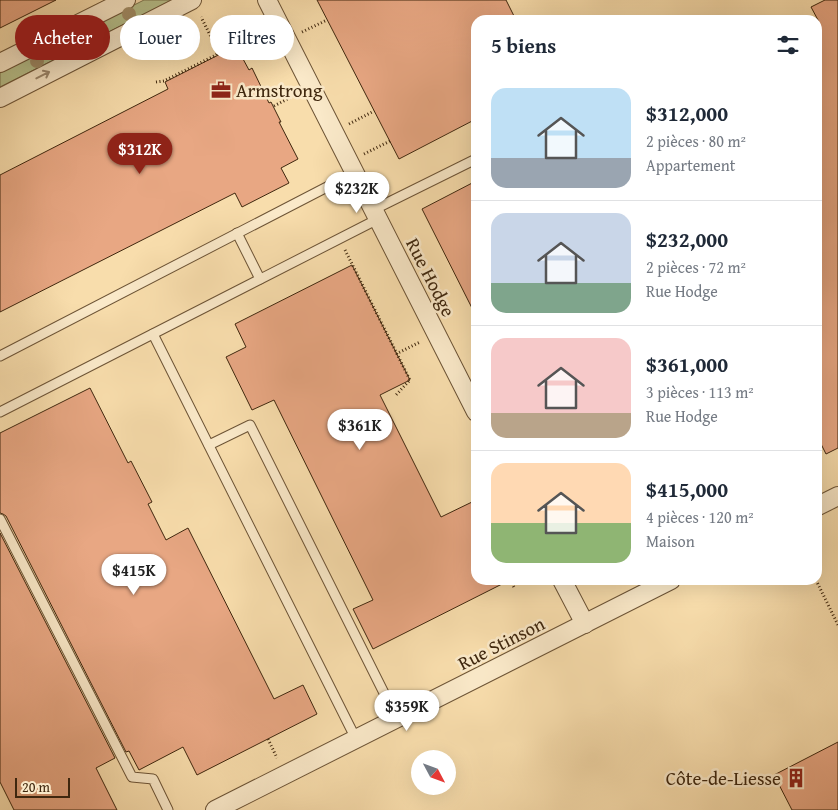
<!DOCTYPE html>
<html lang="fr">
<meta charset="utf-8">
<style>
body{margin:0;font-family:"Gentium Book Plus",serif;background:#f2f2f3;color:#1f2937;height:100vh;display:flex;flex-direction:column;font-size:19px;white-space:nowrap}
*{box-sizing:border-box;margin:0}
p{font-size:16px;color:#747a83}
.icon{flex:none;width:28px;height:28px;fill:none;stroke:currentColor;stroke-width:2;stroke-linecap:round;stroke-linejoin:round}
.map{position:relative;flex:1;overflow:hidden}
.drawer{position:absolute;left:471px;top:15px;width:351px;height:570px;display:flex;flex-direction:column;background:#fff;border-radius:15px;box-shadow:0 5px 20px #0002}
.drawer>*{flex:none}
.top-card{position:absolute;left:15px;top:15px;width:381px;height:45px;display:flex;gap:10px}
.needle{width:32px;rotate:131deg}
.controls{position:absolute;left:411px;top:750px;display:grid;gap:10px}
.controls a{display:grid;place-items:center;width:45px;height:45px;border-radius:50%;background:#fff;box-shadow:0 5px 20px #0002;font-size:25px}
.scale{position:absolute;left:15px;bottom:12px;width:55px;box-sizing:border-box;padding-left:5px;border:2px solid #3f270e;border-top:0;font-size:14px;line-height:18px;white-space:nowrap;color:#3f270e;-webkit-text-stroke:4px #fae9c9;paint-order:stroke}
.price{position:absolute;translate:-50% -42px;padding:0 11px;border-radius:18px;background:#fff;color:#222;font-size:16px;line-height:32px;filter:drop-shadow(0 1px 2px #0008)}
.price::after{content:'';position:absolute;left:50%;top:30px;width:15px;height:11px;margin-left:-8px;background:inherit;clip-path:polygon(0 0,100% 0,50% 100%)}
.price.selected{background:#8f2418;color:#fff}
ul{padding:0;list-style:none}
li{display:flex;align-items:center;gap:15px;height:125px;padding:0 20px}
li+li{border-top:1px solid #e0e1e3}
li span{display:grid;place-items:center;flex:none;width:140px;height:100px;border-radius:15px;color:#555}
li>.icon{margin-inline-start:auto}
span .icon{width:60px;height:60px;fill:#fffc;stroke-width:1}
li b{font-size:21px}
h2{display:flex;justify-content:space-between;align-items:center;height:60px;padding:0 20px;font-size:21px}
.tag{padding:0 18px;border-radius:22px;background:#fff;box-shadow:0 5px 20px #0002;font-size:18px;line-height:45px}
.tag.selected{background:#8f2418;color:#fff}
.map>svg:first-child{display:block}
.green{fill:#b8c28d;stroke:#7c744e}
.building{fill:#e8a783;stroke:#3f270e}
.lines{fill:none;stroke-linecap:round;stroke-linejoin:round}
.lane-casing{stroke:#6d5436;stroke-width:11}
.street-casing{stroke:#6d5436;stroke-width:20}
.path{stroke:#3f270e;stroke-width:3;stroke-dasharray:1 2.5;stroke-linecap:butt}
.lane{stroke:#fae9c9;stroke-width:9}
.street{stroke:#fae9c9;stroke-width:18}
.tree{fill:#a38e67}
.oneway{stroke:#9c886c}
.labels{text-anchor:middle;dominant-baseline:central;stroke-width:5;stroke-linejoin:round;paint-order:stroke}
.poi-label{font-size:19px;fill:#3f270e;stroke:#fae9c9;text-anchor:start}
.street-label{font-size:19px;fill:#3f270e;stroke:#fae9c9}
</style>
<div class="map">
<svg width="838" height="810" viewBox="0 0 838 810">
<rect width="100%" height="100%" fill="#f8ddac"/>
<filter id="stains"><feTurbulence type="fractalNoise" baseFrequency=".004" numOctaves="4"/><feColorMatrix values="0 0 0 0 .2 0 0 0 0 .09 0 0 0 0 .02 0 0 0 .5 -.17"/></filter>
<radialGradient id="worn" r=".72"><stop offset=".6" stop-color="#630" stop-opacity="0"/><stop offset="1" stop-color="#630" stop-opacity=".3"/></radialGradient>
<path class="green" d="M144,0H172L0,87V73Z"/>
<g class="building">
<path d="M0,0H56L0,28Z"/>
<path d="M317,0H506L516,20H476V119L399,159Z"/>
<path d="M825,0H838V448L826,454L818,438V20L811,7Z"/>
<path d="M236,46L249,70L252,68L269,103L271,102L281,122H279L298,159L281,168L289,183L242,207L235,193L0,312V175L168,89L165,82Z"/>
<path d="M476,181V316L422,209Z"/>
<path d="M352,265L410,380L380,395L441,517L472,502L476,512V580H510L373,649L353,609L373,600L274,400L252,410L226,357L246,347L235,324Z"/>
<path d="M90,388L128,463L131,461L152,502L148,504L166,540L188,528L274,699L303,685L317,714L197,775L183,747L139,770L129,751L126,752L6,516L3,514L0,513V433Z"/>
<path d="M0,533L115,758L96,768L117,810H14L0,782Z"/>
<path d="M838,742V810H792L774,775Z"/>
</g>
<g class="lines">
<defs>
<g id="lane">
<path d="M373,210L476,159"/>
<path d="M237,233L260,279"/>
<path d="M153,334L356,739"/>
<path d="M0,356L354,173"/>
<path d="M0,412L378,219"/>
<path d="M209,445L250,425L397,719"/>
<path d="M0,519L132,777L153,779L168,810"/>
</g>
<g id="street">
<path d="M267,0L476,412"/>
<path d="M0,63L126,0"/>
<path d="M0,98L192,0"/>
<path d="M818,506L838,496"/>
<path d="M562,580L585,624"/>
<path d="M215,810L671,580"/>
</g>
</defs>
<use href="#lane" class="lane-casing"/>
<use href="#street" class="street-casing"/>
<g class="path">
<path d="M302,32L327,20"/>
<path d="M156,82L164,81L216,55L218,51L201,17"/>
<path d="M274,106L295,95"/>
<path d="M349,124L374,111"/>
<path d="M364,154L390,141"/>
<path d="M345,250L410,380L395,396"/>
<path d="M396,354L420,342"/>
<path d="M510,580L515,589"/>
<path d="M816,580L838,625"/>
<path d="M268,739L277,758"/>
</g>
<use href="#lane" class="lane"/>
<use href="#street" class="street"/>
</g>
<g class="tree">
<circle cx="129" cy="14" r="7"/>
<circle cx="89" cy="34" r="7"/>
<circle cx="61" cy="48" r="7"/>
<circle cx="37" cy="61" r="7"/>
</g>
<defs><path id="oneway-shaft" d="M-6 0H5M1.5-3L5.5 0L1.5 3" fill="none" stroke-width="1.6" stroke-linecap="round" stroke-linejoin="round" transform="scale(1.25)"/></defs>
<use class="oneway" href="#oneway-shaft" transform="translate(43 75) rotate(-27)"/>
<defs>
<symbol id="office-bare" viewBox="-9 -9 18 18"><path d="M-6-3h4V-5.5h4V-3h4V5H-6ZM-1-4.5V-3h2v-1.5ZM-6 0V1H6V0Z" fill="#8f2418" stroke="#fae9c9" stroke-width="2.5" paint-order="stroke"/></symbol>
<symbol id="building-bare" viewBox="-9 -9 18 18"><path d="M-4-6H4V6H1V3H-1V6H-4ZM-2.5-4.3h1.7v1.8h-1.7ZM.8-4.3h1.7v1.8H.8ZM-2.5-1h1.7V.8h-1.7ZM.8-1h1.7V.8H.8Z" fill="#8f2418" stroke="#fae9c9" stroke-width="2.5" paint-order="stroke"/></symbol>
</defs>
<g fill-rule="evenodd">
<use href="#office-bare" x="207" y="76" width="28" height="28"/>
<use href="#building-bare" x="782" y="764" width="28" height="28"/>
</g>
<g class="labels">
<g class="poi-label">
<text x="236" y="90">Armstrong</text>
<text x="781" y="778" text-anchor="end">Côte-de-Liesse</text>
</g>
<g class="street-label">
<text transform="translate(431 277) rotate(63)">Rue Hodge</text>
<text transform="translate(501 643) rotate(-27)">Rue Stinson</text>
</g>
</g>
<rect width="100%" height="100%" filter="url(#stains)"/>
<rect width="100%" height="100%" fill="url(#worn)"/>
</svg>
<div class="controls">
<a><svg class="needle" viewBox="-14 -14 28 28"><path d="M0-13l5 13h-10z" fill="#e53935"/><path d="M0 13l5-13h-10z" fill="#747a83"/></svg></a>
</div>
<div class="scale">20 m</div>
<b class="price selected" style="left:140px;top:175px">$312K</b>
<b class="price" style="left:357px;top:214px">$232K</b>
<b class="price" style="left:360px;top:451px">$361K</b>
<b class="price" style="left:134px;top:596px">$415K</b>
<b class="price" style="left:407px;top:732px">$359K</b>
<div class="top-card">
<a class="tag selected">Acheter</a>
<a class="tag">Louer</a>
<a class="tag">Filtres</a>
</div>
<section class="drawer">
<h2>5 biens<svg class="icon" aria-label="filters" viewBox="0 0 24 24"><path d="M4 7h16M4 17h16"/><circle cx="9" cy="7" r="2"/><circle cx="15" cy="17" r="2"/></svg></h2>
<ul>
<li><span style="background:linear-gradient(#bfe0f5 70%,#9aa5b1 0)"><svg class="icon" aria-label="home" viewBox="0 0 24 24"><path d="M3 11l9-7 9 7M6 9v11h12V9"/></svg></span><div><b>$312,000</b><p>2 pièces · 80 m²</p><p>Appartement</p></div></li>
<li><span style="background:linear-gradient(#c9d6e8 70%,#7fa58c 0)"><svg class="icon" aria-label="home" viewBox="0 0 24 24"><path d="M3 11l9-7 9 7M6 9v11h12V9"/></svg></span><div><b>$232,000</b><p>2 pièces · 72 m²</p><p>Rue Hodge</p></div></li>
<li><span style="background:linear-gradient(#f6c9c9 75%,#b9a48a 0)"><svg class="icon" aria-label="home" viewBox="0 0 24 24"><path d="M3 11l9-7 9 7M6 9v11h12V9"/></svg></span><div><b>$361,000</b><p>3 pièces · 113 m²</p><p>Rue Hodge</p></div></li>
<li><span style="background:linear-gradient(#ffd9b3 60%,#8fb573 0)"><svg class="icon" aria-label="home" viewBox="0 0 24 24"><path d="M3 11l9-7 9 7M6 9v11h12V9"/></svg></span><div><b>$415,000</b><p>4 pièces · 120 m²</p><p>Maison</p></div></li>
</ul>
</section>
</div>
